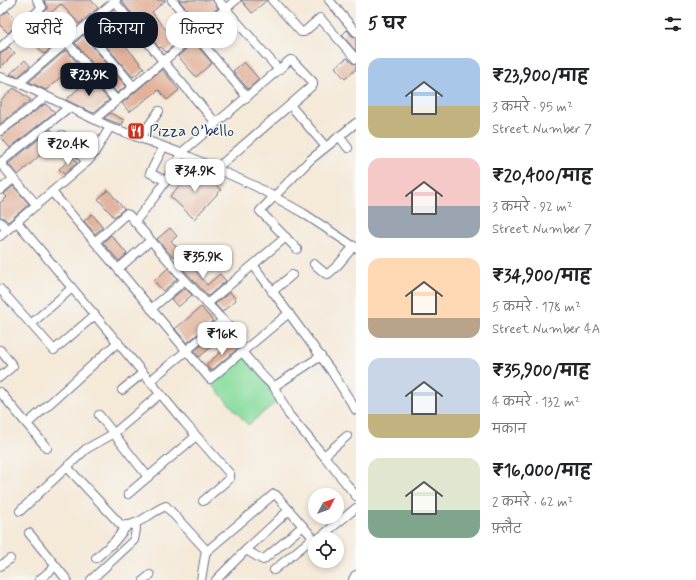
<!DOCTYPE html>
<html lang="hi">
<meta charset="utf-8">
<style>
body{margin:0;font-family:Mynerve,"Playpen Sans Deva",sans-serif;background:#f2f2f2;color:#202124;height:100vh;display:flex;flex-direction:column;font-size:15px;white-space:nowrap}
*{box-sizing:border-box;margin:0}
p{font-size:13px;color:#757577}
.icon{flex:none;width:22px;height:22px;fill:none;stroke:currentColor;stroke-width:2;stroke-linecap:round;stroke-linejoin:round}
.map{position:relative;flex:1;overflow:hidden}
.sheet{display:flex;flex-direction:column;background:#fff;width:340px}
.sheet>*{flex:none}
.top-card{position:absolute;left:12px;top:12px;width:284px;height:36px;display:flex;gap:8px}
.needle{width:26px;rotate:49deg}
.controls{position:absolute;left:308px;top:488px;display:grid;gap:8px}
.controls a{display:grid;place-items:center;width:36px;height:36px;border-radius:50%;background:#fff;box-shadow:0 2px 6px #0003;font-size:20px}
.price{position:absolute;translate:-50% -34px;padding:0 9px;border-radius:8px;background:#fff;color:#222;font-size:13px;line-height:26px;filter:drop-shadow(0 1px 2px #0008)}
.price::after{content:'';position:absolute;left:50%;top:24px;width:12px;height:9px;margin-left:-6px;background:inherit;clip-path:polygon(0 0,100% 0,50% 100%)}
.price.current{background:#111827;color:#fff}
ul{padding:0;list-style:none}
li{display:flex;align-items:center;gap:12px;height:100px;padding:0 12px}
li span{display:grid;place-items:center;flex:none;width:112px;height:80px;border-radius:12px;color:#555}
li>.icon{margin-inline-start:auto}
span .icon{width:48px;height:48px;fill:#fffc;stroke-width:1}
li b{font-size:17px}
h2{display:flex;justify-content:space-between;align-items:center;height:48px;padding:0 12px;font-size:17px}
.pill{padding:0 14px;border-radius:16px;background:#fff;box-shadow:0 2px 6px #0003;font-size:14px;line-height:36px}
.pill.current{background:#111827;color:#fff}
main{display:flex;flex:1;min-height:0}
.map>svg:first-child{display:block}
.green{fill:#8add9f;stroke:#52867e}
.building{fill:#e2b19a}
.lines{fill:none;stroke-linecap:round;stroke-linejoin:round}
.minor-casing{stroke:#677089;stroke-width:10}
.major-casing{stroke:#677089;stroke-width:12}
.minor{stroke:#fff;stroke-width:8}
.major{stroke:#fff;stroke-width:10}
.labels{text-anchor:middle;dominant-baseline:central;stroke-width:3;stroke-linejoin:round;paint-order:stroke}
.poi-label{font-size:16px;fill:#1b2f5e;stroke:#f6f6f2;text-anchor:start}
</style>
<main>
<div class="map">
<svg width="356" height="580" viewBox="0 0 356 580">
<rect width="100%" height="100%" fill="#f6f6f2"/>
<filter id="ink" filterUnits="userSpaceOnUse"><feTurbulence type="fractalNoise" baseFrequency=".025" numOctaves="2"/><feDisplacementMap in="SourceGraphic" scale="8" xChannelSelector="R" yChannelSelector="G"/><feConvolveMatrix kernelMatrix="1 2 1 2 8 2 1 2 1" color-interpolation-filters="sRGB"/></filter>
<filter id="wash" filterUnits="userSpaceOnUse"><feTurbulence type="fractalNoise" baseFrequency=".012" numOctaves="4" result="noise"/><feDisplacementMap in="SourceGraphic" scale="16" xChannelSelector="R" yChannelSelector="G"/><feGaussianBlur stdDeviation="0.9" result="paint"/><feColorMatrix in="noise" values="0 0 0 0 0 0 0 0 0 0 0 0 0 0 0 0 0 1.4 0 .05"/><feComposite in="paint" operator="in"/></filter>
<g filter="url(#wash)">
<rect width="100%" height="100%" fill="#f5e9d8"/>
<path class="green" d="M242,352L281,398L248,425L209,381Z"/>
<g id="blocks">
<g class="building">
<path d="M44,0H91L98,8L79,24L61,4L49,14L54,19L43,28L56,44L44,54L33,41L39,35L31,25L47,9V6Z"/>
<path d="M121,0H166L152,12L161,24L170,34L183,22L189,29L190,32L166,52L161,47L159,48Z"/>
<path d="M179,0H213L218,8L199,24Z"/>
<path d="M241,0H267L252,13Z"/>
<path d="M114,9L131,30L120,39L144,68L133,77L91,28Z"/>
<path d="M8,11L18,23L8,33L0,25V16Z"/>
<path d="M225,16L234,27L212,47L203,35Z"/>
<path d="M347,30L352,36L356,37V51L342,35Z"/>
<path d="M83,35L126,86L117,93L75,43Z"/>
<path d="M194,42L212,63L196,77L178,56Z"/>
<path d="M9,47L15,53L0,68V53L4,52Z"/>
<path d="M66,50L77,63L46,90L29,82Z"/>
<path d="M347,58L352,63L356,64V69L345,79L335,67Z"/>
<path d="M25,60L30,66L18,77L10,74Z"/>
<path d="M244,62L259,79L248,89L233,71Z"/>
<path d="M162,69L179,90L167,100L159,90L129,112L122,103Z"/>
<path d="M90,78L109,100L93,113L66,100Z"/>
<path d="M14,88L31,100L0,124V101Z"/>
<path d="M45,104L55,112L10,148L0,136L3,135Z"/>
<path d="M110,113L124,120L122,125L104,118Z"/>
<path d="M51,129L58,139L18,175L8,164Z"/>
<path d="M73,157L77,163L64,174L59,169Z"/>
<path d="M196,167L221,190L194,219L170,196Z"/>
<path d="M13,186L29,204L8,222L4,218L0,217V203L7,197L4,194Z"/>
<path d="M108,190L124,209L114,217L98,199Z"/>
<path d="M92,214L103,227L95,234L84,221Z"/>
<path d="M170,228L177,236L171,241L180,251L173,257L157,239Z"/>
<path d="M111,235L127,254L119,261L103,243Z"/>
<path d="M188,260L193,266L192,267L207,285L220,274L226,281L208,296L181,267Z"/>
<path d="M168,268L177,279L163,291L154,281Z"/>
<path d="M185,288L192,295L178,307L171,299Z"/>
<path d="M230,292L236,300L222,312L215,304Z"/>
<path d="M201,307L213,321L187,343L175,329Z"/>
<path d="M219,331L224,337L199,357L194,351Z"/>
<path d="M233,341L238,348L211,371L206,365Z"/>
</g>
</g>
</g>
<g filter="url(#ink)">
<use href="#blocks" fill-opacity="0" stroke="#677089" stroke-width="1"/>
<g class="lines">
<defs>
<g id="minor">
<path d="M172,0L194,26L196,34L198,38L247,97"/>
<path d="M218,0L279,70"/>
<path d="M272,0L301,32H304L320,18L356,59"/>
<path d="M329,0L356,32"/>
<path d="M114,1L163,61L216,123"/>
<path d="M0,11L12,0"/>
<path d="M84,28L133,86"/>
<path d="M67,42L116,100"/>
<path d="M0,48L42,7L37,0"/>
<path d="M0,77L19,83L110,127L181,153L255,186L303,213L356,248"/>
<path d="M19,83L116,0"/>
<path d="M290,105L326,147"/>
<path d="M95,119L236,0"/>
<path d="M0,131L45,97"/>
<path d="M62,135L87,162"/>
<path d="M339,136L348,148"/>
<path d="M140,138L159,111"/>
<path d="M161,152L150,173L166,181"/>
<path d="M0,163L68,108"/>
<path d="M0,163L37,205"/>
<path d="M0,190L13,179"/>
<path d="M52,192L118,269L210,379L242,352C249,359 267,384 275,386L321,356"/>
<path d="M0,222L7,230"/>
<path d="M17,222L184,422L230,474V478L203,501"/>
<path d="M135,222C152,200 170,179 181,153L290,60H292L313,82V85L217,168"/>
<path d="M0,236L89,160L95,152L110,127"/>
<path d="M95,242L126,214L129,215L185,280L232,330"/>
<path d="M297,249L260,211L310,160L356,123"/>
<path d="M314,264L326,274H328L337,266L354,246"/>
<path d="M254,266L332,372L356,410"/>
<path d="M118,269L150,241"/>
<path d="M0,289L54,350L95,315"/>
<path d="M272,292L292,275"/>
<path d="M207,304L286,237"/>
<path d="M151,309L185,280"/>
<path d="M31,324L72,288"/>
<path d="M0,350L13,366L0,377"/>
<path d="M242,352L289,313"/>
<path d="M150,381L223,320"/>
<path d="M274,387L289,415L324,456"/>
<path d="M122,390L143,373"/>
<path d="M0,392L47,448"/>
<path d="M99,415L148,477"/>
<path d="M27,424L118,342"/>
<path d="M347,436L324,456L356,496"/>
<path d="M67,467L121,525C138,528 151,511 166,506L207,551L274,494L276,495L315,540"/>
<path d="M128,494L196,436"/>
<path d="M20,511L86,449L113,434L160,394"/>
<path d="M29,533L67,580"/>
<path d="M318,539L356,508"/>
<path d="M246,550L263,560L303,526"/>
<path d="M96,558L114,542L127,526"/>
<path d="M0,566L10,559"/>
<path d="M274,570L313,538"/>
<path d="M39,580L56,566"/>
<path d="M91,580L134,540L136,529L135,523"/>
<path d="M144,580L150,575"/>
<path d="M201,580L206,550"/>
<path d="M216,580L246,550L289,510"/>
</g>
<path id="major" d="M354,580L356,576"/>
</defs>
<use href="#minor" class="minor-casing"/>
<use href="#major" class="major-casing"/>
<use href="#minor" class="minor"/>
<use href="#major" class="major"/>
</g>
</g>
<defs>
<symbol id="restaurant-square" viewBox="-11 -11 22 22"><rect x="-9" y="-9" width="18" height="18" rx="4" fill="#c8321e" stroke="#f6f6f2"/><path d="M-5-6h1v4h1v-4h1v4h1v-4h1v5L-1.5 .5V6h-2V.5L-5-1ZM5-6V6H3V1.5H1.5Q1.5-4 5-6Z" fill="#fff"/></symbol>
</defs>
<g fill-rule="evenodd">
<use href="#restaurant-square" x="126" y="121" width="20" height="20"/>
</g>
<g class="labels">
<g class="poi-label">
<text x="149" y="131">Pizza O’bello</text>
</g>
</g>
</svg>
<div class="controls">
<a><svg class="needle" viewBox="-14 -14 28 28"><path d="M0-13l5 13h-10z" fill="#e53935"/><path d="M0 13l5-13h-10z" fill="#757577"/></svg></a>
<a><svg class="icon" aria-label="locate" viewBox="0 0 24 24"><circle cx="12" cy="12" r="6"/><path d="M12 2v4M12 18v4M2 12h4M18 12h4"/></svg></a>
</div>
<b class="price current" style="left:89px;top:97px">₹23.9K</b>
<b class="price" style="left:68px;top:166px">₹20.4K</b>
<b class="price" style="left:195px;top:193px">₹34.9K</b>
<b class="price" style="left:203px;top:279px">₹35.9K</b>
<b class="price" style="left:222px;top:356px">₹16K</b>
<div class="top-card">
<a class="pill">खरीदें</a>
<a class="pill current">किराया</a>
<a class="pill">फ़िल्टर</a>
</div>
</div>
<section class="sheet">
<h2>5 घर<svg class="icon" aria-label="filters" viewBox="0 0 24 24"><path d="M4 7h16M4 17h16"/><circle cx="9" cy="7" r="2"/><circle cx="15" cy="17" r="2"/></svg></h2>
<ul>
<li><span style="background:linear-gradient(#a9c7e8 60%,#c2b280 0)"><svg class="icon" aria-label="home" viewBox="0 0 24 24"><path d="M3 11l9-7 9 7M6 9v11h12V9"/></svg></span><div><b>₹23,900/माह</b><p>3 कमरे · 95 m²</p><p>Street Number 7</p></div></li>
<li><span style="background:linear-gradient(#f6c9c9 60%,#9aa5b1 0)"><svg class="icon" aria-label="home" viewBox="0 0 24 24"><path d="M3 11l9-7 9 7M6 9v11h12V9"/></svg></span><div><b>₹20,400/माह</b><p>3 कमरे · 92 m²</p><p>Street Number 7</p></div></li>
<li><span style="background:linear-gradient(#ffd9b3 75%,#b9a48a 0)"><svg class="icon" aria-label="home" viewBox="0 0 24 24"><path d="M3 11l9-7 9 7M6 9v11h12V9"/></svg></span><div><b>₹34,900/माह</b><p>5 कमरे · 178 m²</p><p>Street Number 4A</p></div></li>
<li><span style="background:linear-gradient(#c9d6e8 70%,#c2b280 0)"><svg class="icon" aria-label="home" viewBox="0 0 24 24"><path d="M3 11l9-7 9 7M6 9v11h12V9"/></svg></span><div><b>₹35,900/माह</b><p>4 कमरे · 132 m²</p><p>मकान</p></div></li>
<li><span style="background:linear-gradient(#dfe7d0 65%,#7fa58c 0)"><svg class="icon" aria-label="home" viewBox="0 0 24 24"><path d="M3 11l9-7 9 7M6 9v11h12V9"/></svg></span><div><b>₹16,000/माह</b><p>2 कमरे · 62 m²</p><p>फ़्लैट</p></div></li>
</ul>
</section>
</main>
